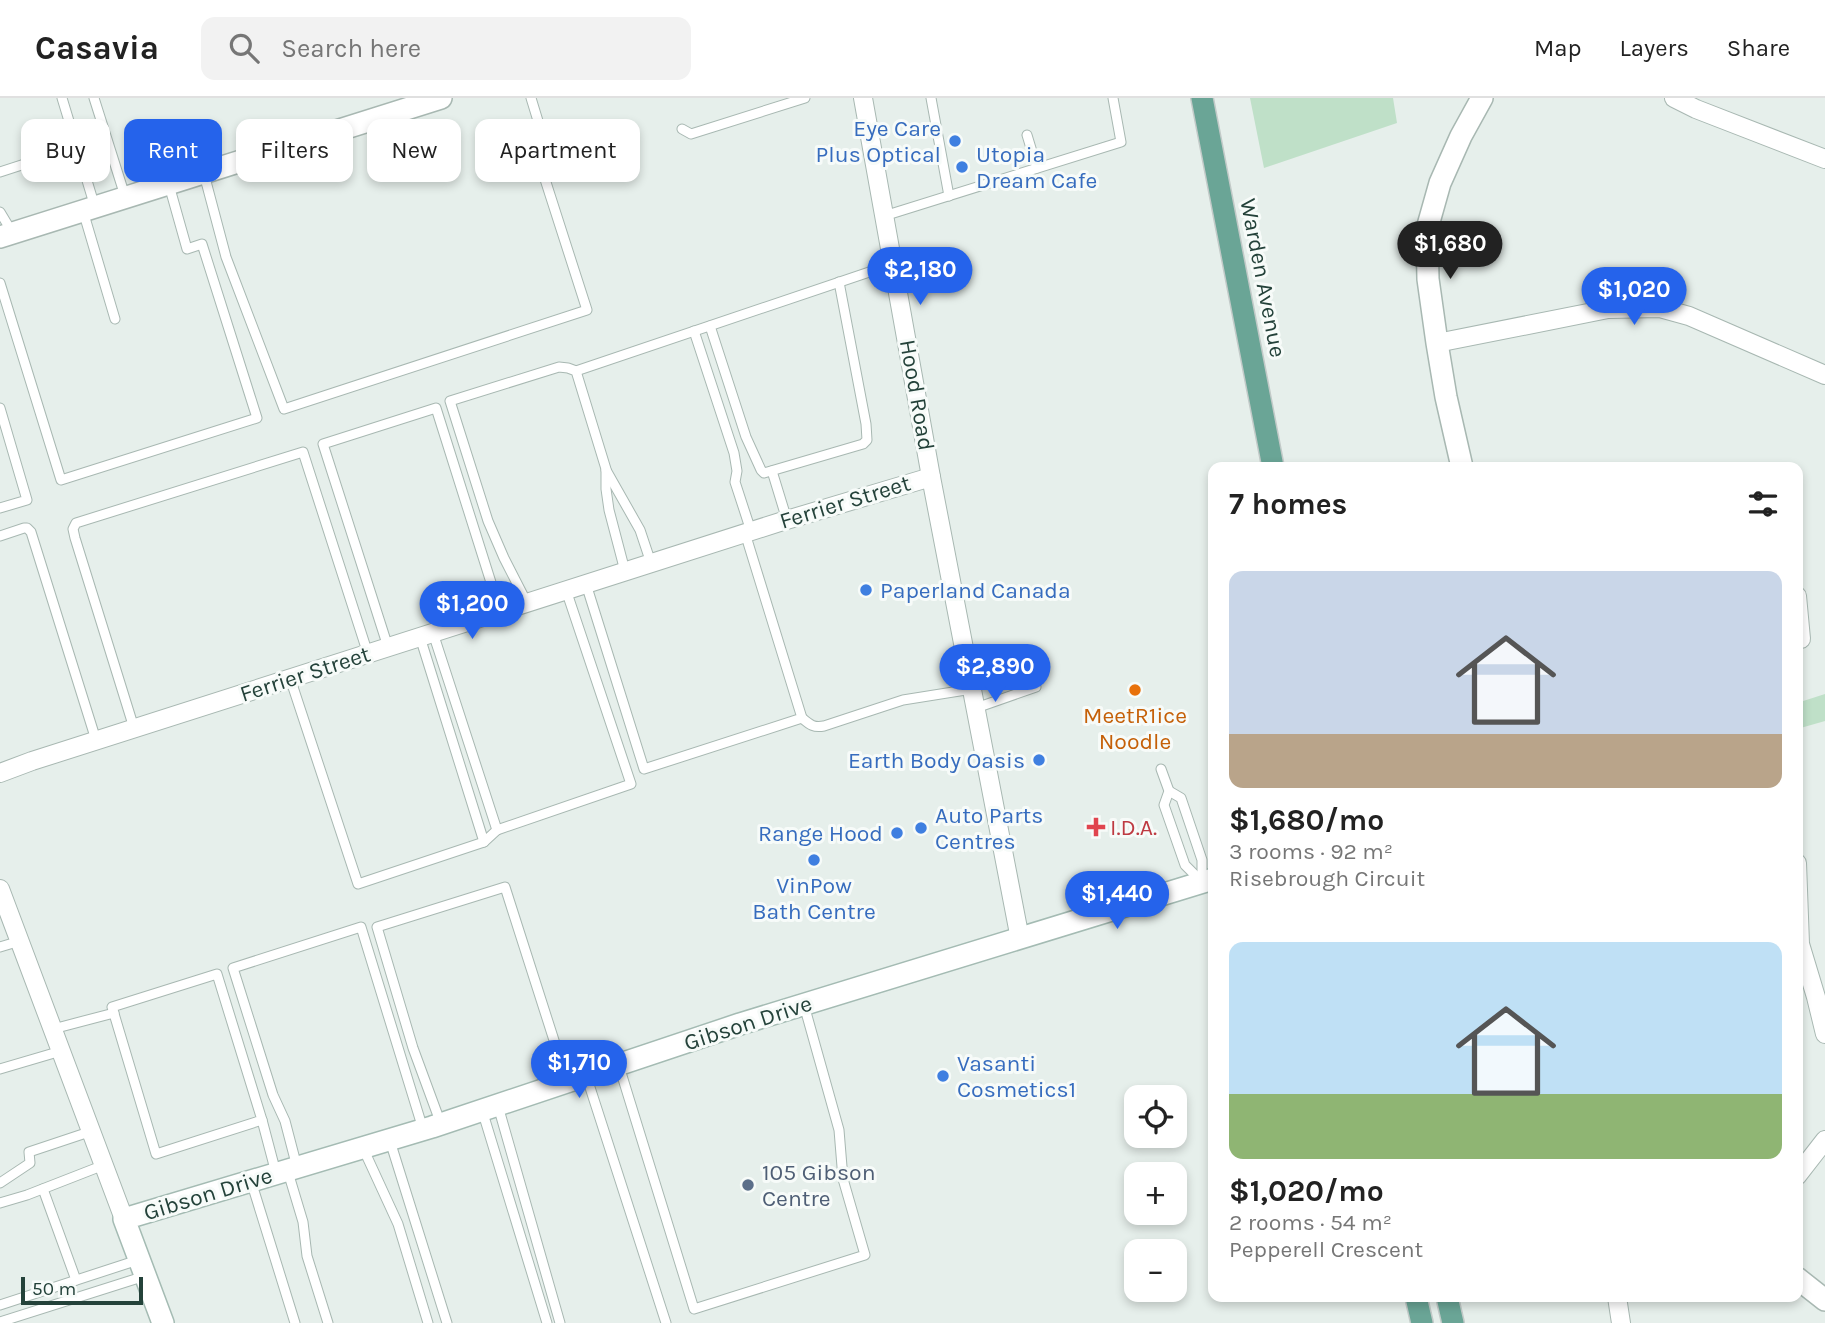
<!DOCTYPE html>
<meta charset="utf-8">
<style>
body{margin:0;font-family:Karla,sans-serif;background:#f2f2f2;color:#222;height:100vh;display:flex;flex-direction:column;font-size:26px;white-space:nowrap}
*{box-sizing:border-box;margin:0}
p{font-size:23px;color:#767676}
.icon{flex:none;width:38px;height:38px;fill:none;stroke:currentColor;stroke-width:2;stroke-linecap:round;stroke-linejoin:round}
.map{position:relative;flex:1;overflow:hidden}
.side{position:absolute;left:1208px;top:364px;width:595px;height:840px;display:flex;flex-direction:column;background:#fff;border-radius:14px;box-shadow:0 4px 10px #0003}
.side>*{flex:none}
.hud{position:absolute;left:21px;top:21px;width:665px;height:63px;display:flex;gap:14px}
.buttons{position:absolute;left:1124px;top:987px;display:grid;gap:14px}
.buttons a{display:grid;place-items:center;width:63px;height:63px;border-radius:14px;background:#fff;box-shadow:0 4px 10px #0003;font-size:35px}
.scale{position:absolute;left:21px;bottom:18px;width:122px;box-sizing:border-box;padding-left:7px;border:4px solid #24423a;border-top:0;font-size:19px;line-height:24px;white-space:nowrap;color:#24423a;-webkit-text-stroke:5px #f7fbf9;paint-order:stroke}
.price{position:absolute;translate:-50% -60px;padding:0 16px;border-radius:24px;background:#2563eb;color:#fff;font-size:23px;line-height:46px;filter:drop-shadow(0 2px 4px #0008)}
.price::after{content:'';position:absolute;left:50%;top:42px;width:21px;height:16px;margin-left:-10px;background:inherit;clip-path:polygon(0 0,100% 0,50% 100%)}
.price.current{background:#222;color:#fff}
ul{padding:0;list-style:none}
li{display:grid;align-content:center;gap:14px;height:371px;padding:0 21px}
li span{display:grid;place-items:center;height:217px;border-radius:14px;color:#555}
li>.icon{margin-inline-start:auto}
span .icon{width:126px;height:126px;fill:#fffc;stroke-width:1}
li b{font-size:30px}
h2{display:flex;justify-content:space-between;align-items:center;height:84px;padding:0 21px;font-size:30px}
.tag{padding:0 24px;border-radius:14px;background:#fff;box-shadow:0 4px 10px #0003;font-size:24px;line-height:63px}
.tag.current{background:#2563eb;color:#fff}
header{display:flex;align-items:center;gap:42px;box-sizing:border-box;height:98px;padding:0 35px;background:#fff;border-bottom:2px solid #e0e0e0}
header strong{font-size:33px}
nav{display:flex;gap:38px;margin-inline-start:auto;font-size:24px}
.search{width:490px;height:63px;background:#f2f2f2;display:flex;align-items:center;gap:18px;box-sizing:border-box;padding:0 24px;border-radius:14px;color:#767676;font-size:26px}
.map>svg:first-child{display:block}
.green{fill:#bfe0c8}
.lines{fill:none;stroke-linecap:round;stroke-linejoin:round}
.service-casing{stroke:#a8b8b2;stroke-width:11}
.minor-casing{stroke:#a8b8b2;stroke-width:20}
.tertiary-casing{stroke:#a8b8b2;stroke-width:24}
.secondary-casing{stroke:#a4bbb3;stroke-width:24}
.primary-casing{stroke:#c2cac8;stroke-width:24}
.service{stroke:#fff;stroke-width:9}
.minor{stroke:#fff;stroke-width:18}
.tertiary{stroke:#fff;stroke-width:21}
.secondary{stroke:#fff;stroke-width:21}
.primary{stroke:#6aa596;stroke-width:21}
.shop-dot{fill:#3f7fe0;stroke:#f7fbf9;stroke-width:2.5}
.food-dot{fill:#e8710a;stroke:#f7fbf9;stroke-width:2.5}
.health-dot{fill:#e0444e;stroke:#f7fbf9;stroke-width:2.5}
.service-dot{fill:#5c6f8a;stroke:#f7fbf9;stroke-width:2.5}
.labels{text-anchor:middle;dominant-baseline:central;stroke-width:6;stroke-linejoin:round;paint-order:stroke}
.shop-label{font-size:23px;fill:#366cbe;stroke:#f7fbf9;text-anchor:start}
.street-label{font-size:23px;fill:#24423a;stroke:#f7fbf9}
.food-label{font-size:23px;fill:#c56008;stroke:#f7fbf9}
.health-label{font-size:23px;fill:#be3a42;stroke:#f7fbf9;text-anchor:start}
.service-label{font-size:23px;fill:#4e5e75;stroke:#f7fbf9;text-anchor:start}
</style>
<header>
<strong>Casavia</strong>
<div class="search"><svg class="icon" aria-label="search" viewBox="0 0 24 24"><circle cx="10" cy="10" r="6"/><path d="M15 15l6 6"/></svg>Search here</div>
<nav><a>Map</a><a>Layers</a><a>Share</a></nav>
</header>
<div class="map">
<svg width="1825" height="1225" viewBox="0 0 1825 1225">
<rect width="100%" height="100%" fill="#e6efeb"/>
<g class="green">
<path d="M1250,0H1393L1397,25L1264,70Z"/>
<path d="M1825,596V623L1797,631V605Z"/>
</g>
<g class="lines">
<defs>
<g id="service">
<path d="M62,0L95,109"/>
<path d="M94,0L125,98"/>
<path d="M931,0L949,98"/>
<path d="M682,31L691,36L805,0"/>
<path d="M1027,37L1037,70"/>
<path d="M0,74L77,49"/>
<path d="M204,76L226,159L284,311L587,212L543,75L549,59L531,0"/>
<path d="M83,113L115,221"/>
<path d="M0,114L12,134"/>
<path d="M884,118L1121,44L1113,0"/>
<path d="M0,185L61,382L257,320L202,146L187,151L169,87"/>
<path d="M710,228L746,339L761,372L764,375L863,346L867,342L866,326L839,184"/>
<path d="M694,233L734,355L737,373L735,384L751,433"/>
<path d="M576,273L893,166"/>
<path d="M0,310L27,402L0,410"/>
<path d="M606,372L640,432L651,465"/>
<path d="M772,373L787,422"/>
<path d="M0,438L24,430H27L31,434L96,642"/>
<path d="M586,486L644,671L802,620L745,435"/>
<path d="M527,505L504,460L488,423L450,303L559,269L568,270L576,273L606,371V391L609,412L625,473"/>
<path d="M433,535L497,732L631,686L566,492"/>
<path d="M420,539L484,744"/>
<path d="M388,549L323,346L436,310L500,513"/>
<path d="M290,580L358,786L484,744L497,732"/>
<path d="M976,610L1036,589"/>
<path d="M802,620C810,627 814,630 824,628L903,602L972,591"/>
<path d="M134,630L75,440L73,431L76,425L303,354L368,556"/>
<path d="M1161,671L1169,693L1164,707L1185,767L1201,783"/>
<path d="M1169,693L1181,700L1202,762V782"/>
<path d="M0,849L20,843"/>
<path d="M217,876L262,1022L156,1056L112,909Z"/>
<path d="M53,931L114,915"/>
<path d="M619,968L694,1211L865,1157L843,1081L839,1032L804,907"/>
<path d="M0,971L61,953"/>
<path d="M586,977L666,1225"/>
<path d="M498,1008L560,1225"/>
<path d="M482,1012L547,1225"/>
<path d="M262,1022L276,1075"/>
<path d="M441,1026L413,950L377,829L505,789L567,983"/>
<path d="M390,1043L447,1225"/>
<path d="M363,1050L398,1126L428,1225"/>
<path d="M297,1069L285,1023L273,997L233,870L361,829L423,1031"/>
<path d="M288,1074L303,1124L307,1158L328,1225"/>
<path d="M251,1083L295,1225"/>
<path d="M0,1085L30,1065L29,1054L92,1033"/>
<path d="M43,1091L76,1182"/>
<path d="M0,1105L27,1097L104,1067"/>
<path d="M0,1207L138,1162"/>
<path d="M0,1224L145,1178"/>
</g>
<g id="minor">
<path d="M863,0L931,379L1020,841"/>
<path d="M1674,0L1696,11L1825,61"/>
<path d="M1437,245L1608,211L1660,210L1689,218L1825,277"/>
<path d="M1797,498L1801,541"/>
<path d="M0,675L32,663L780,424L931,379"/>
<path d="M1797,765L1800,846L1816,899L1825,936"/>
<path d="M0,791L124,1121"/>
<path d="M1797,1078L1825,1042"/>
<path d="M1617,1199L1621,1225"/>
</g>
<g id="tertiary">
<path d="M0,139L441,0"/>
<path d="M1462,369L1446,299L1437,245L1428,181L1427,131L1440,85L1461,38L1482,0"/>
<path d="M1797,1180L1825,1202"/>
</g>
<path id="secondary" d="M163,1225L124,1121L432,1029L740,926L1213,781"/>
<g id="primary">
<path d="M1202,0L1273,369"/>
<path d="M1416,1199L1422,1225"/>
<path d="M1447,1199L1453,1225"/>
</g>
</defs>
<use href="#service" class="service-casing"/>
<use href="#minor" class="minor-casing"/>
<use href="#tertiary" class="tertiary-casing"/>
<use href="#secondary" class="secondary-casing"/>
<use href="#primary" class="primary-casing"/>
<use href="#service" class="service"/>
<use href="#minor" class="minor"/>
<use href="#tertiary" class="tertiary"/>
<use href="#secondary" class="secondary"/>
<use href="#primary" class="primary"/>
</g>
<g class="shop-dot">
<circle cx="955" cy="43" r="7"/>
<circle cx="962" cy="69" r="7"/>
<circle cx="866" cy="492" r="7"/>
<circle cx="1039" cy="662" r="7"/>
<circle cx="921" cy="730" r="7"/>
<circle cx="897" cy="735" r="7"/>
<circle cx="814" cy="762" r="7"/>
<circle cx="943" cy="978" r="7"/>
</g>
<circle class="food-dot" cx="1135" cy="592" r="7"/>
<path class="health-dot" d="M1092.5 718.5h7v7h7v7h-7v7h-7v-7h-7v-7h7z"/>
<circle class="service-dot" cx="748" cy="1087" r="7"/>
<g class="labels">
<g class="shop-label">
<text x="941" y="30" text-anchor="end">Eye Care<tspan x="941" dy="26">Plus Optical</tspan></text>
<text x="976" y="56">Utopia<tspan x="976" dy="26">Dream Cafe</tspan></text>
<text x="880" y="492">Paperland Canada</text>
<text x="1025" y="662" text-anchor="end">Earth Body Oasis</text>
<text x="935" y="717">Auto Parts<tspan x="935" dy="26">Centres</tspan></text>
<text x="883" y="735" text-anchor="end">Range Hood</text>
<text x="814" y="787" text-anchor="middle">VinPow<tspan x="814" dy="26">Bath Centre</tspan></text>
<text x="957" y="965">Vasanti<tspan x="957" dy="26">Cosmetics1</tspan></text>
</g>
<g class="street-label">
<text transform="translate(1263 180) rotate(79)">Warden Avenue</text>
<text transform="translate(917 297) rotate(80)">Hood Road</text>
<text transform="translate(845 404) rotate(-17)">Ferrier Street</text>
<text transform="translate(305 576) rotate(-18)">Ferrier Street</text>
<text transform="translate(748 925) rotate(-18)">Gibson Drive</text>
<text transform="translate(208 1096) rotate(-17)">Gibson Drive</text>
</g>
<g class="food-label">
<text x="1135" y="617">MeetR1ice<tspan x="1135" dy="26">Noodle</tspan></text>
</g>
<g class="health-label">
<text x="1110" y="729">I.D.A.</text>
</g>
<g class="service-label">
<text x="762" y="1074">105 Gibson<tspan x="762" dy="26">Centre</tspan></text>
</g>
</g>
</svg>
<div class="buttons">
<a><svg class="icon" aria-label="locate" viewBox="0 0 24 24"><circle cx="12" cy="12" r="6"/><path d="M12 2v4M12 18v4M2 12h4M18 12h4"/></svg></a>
<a>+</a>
<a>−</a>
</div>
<div class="scale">50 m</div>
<b class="price current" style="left:1450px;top:183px">$1,680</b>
<b class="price" style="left:920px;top:209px">$2,180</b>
<b class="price" style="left:1634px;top:229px">$1,020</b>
<b class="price" style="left:472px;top:543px">$1,200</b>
<b class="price" style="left:995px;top:606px">$2,890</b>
<b class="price" style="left:1117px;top:833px">$1,440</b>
<b class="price" style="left:579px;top:1002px">$1,710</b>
<div class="hud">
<a class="tag">Buy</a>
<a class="tag current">Rent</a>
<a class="tag">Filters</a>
<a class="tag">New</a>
<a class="tag">Apartment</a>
</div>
<section class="side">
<h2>7 homes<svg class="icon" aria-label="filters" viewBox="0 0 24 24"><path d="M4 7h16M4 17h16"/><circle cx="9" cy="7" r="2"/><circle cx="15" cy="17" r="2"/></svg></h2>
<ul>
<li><span style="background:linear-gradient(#c9d6e8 75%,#b9a48a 0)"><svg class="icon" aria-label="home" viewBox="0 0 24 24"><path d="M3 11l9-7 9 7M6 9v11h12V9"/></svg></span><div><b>$1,680/mo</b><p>3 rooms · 92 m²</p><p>Risebrough Circuit</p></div></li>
<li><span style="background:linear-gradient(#bfe0f5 70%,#8fb573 0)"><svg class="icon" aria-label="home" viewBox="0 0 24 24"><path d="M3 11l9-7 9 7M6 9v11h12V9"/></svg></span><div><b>$1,020/mo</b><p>2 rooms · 54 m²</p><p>Pepperell Crescent</p></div></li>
</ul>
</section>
</div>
